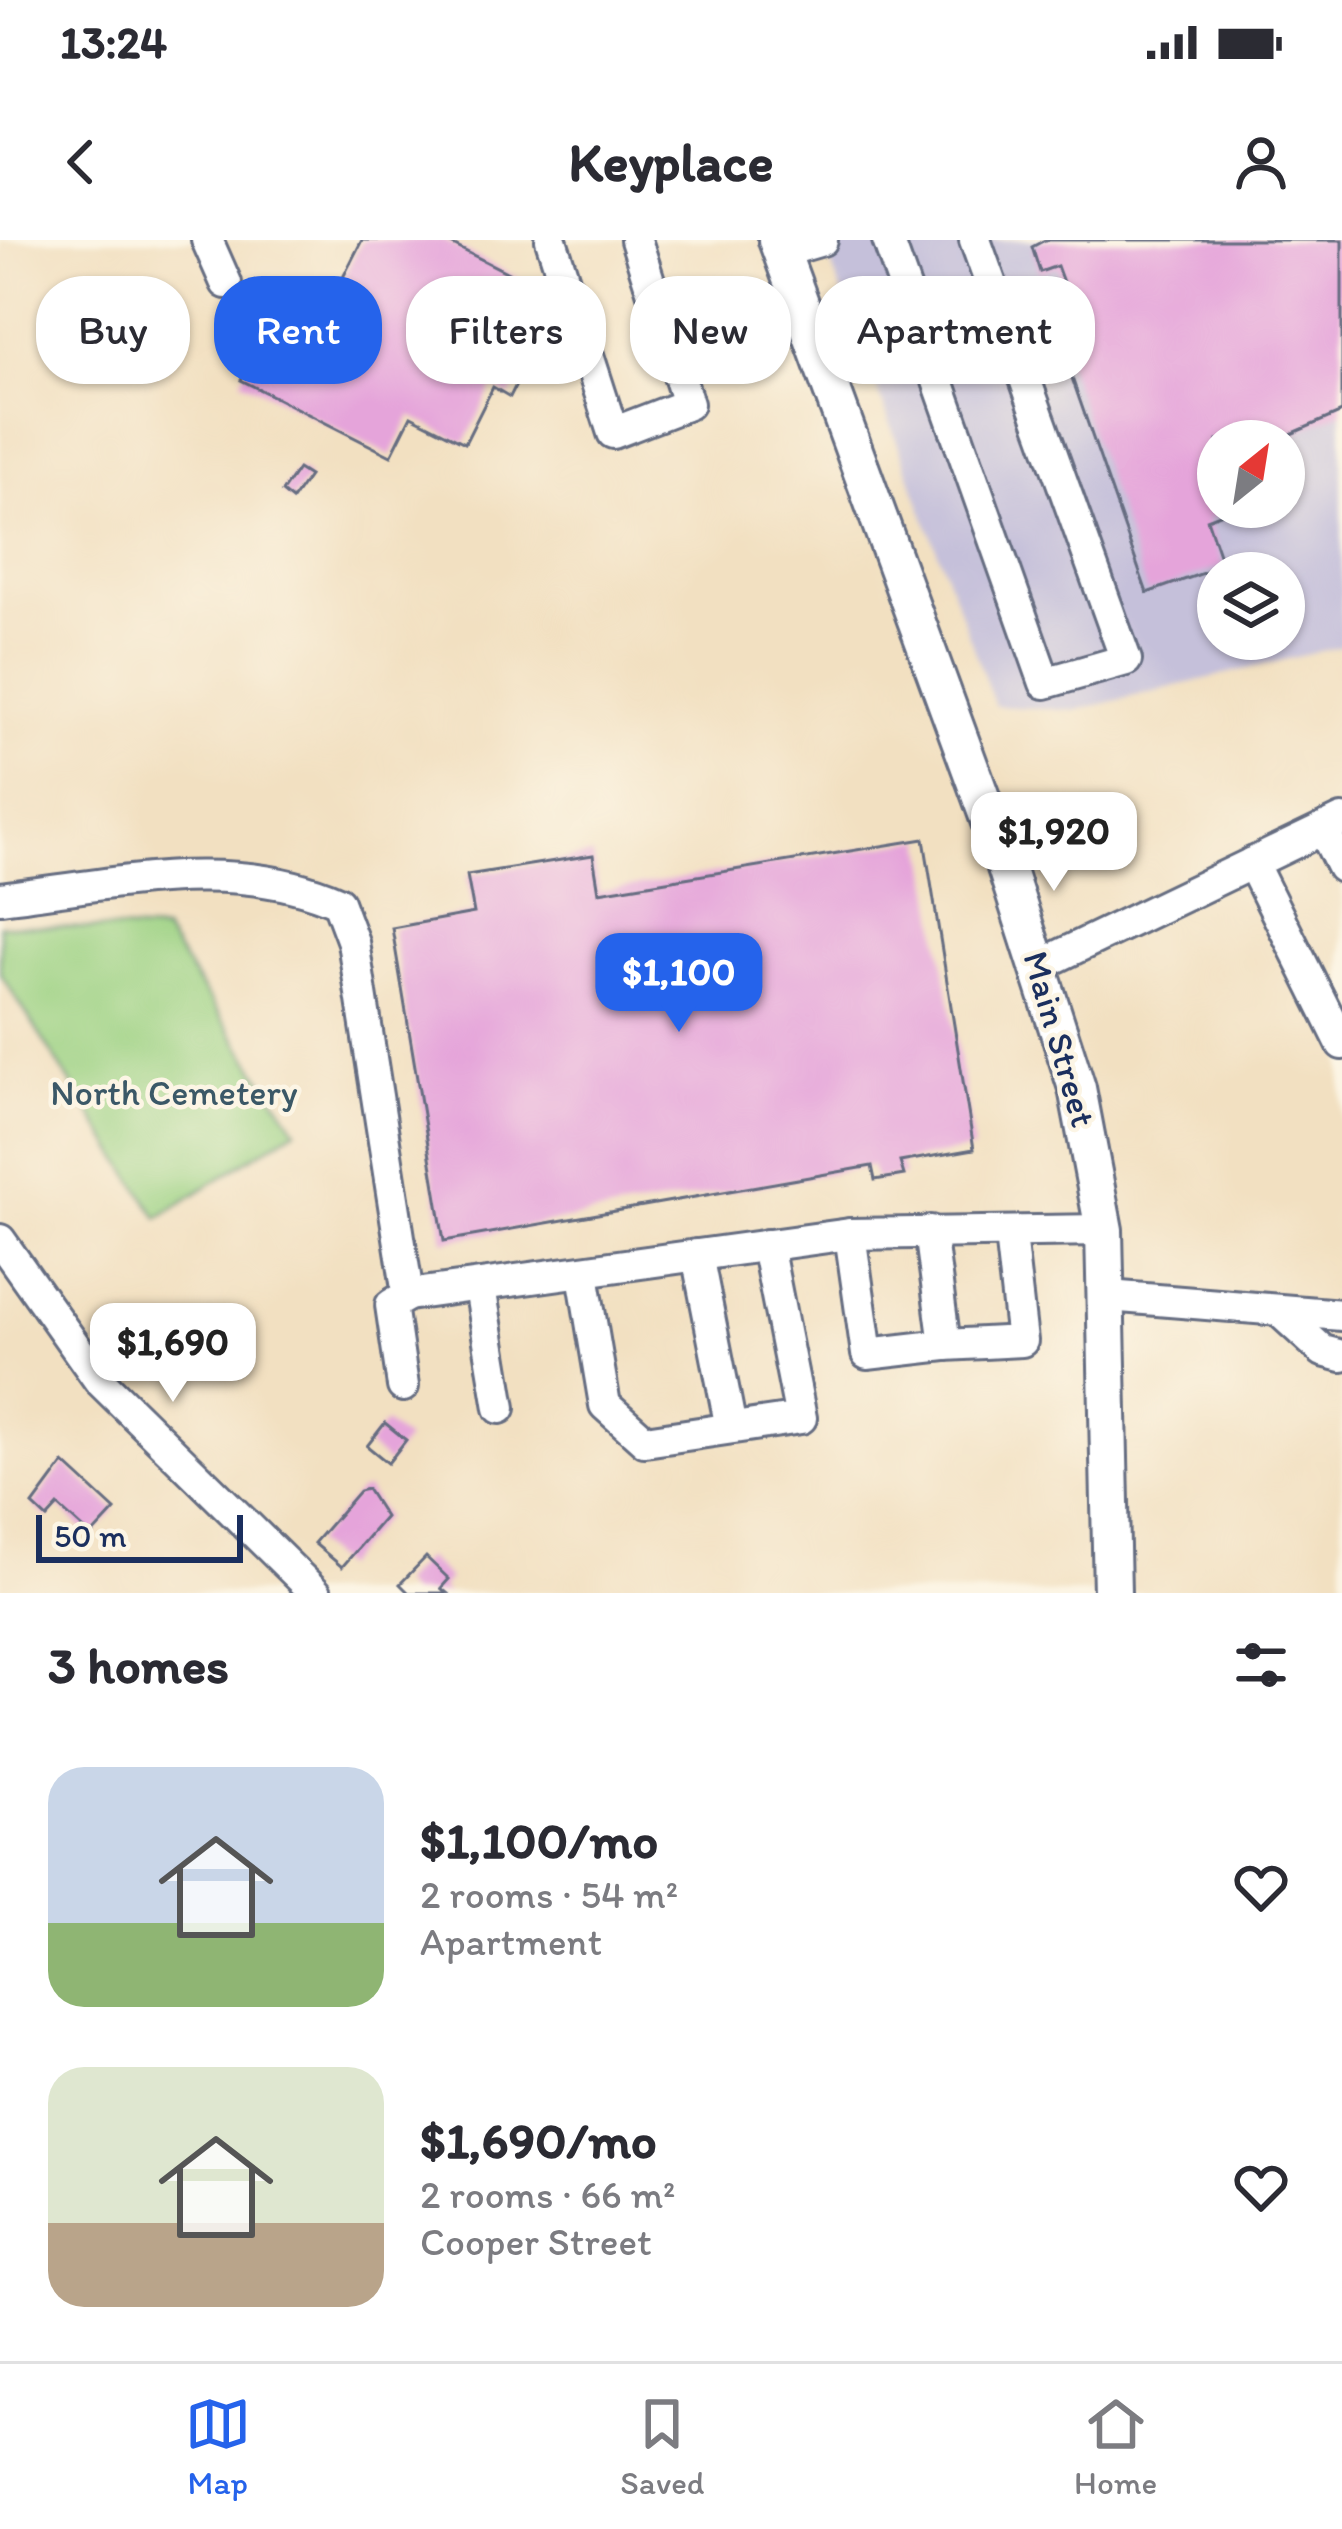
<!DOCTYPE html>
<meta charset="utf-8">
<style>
body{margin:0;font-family:Itim,sans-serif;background:#f2f2f3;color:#2b2b33;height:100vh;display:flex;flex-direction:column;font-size:45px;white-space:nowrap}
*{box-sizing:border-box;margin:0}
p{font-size:39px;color:#7c7c81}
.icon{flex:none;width:66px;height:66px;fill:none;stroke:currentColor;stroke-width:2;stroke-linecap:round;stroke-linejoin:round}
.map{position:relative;height:1353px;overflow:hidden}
.drawer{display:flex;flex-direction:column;background:#fff;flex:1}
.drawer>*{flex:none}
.guide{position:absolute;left:36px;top:36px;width:1272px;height:108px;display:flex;gap:24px}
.needle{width:78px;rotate:30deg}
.tools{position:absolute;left:1197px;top:180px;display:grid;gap:24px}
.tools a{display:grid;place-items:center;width:108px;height:108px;border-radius:50%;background:#fff;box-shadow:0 3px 9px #0004;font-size:60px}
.scale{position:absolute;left:36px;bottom:30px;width:207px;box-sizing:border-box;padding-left:12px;border:6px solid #1b2f5e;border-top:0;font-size:33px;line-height:42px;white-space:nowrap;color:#1b2f5e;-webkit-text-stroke:9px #fcf5e5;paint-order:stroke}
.price{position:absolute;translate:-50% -102px;padding:0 27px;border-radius:24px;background:#fff;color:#222;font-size:39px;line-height:78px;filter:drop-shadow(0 3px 6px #0008)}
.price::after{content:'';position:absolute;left:50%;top:72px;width:36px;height:27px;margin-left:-18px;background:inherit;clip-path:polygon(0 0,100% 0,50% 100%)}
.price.active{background:#2563eb;color:#fff}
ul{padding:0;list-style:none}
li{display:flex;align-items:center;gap:36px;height:300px;padding:0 48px}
li span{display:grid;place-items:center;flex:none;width:336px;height:240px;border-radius:36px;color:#555}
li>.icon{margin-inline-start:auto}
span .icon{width:144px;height:144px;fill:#fffc;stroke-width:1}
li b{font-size:51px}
h2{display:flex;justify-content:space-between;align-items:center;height:144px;padding:0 48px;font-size:51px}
.pill{padding:0 42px;border-radius:48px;background:#fff;box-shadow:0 3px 9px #0004;font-size:42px;line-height:108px}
.pill.active{background:#2563eb;color:#fff}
.status{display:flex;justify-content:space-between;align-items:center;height:84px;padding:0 60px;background:#fff;direction:ltr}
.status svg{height:33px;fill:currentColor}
header{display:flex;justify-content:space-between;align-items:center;height:156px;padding:0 48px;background:#fff;font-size:54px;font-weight:700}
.tabs{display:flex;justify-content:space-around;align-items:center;height:168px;border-top:3px solid #e1e1e2;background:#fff;font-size:33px;color:#7c7c81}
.tabs a{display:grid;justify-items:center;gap:6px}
.tabs .active{color:#2563eb}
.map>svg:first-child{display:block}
.industrial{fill:#c5c0da;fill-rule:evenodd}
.green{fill:#9bd182;stroke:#5b8070;stroke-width:3}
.building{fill:#e5a4da;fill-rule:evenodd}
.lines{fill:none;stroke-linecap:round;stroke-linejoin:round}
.minor-casing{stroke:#666d81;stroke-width:36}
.major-casing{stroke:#666d81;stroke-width:42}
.minor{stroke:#fff;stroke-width:30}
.major{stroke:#fff;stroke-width:36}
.labels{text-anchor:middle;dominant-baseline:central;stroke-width:9;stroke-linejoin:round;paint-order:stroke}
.street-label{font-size:36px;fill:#1b2f5e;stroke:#fcf5e5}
.park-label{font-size:36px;fill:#3b5867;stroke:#fcf5e5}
</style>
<div class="status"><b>13:24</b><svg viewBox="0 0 49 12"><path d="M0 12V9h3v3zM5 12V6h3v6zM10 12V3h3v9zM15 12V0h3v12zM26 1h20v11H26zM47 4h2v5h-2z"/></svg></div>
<header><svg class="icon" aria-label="back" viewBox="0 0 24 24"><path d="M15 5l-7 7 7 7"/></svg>Keyplace<svg class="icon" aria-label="person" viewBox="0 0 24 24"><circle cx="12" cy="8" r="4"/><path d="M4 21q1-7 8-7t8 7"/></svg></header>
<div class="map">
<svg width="1342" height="1353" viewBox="0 0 1342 1353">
<rect width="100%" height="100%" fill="#fcf5e5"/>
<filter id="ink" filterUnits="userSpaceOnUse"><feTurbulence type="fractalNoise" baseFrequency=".00833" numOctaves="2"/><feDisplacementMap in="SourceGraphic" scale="24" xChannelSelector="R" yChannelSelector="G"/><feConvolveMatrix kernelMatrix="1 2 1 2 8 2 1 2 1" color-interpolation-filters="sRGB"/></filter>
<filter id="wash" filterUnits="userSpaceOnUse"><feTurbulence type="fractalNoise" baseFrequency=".004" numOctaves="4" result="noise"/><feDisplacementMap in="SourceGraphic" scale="48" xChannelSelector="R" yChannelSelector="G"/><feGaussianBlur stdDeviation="2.7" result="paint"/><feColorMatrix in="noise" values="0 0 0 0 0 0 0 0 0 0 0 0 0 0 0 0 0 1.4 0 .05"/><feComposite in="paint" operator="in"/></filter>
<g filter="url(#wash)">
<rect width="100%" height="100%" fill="#f2e0c1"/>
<path class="industrial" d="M822,0H1342V406L1077,470L995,466ZM1218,201H1284V267H1218ZM1218,333H1284V399H1218Z"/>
<path class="green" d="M0,685L163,691L296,889L158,978L0,733Z"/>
<g id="blocks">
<g class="building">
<path d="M362,0H443L520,39L507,63L536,53L543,70L517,79L542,93L510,157L493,147L465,203L411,176L391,216L241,140L291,41L314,53L308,65L325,73ZM444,57L468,70L460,87L435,74Z"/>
<path d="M1045,0H1342V172L1275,201H1218V225L1213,227L1218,267L1228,271L1207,279L1223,326L1147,353L1050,75L1072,67L1057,26L1040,32L1032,7Z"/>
<path d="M298,229L309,236L292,260L282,252Z"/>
<path d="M924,599L974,909L900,922L904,935L875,940L872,926L444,1001L392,688L474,673L467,635L593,615L599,652Z"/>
<path d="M385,1183L406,1200L388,1223L367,1206Z"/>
<path d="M64,1223L115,1270L91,1296L58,1266L47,1278L33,1265Z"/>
<path d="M367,1249L385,1277L342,1327L314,1303L359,1251Z"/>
<path d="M426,1317L449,1339L441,1348L447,1353H409L400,1344Z"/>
</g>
</g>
</g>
<g filter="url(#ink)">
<use href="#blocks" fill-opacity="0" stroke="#666d81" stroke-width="3"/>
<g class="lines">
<defs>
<g id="minor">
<path d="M207,0L226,43"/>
<path d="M551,0L613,193L688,164L636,0"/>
<path d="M888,0L1045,443L1126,420L975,0"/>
<path d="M781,12L822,0"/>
<path d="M1323,589L1342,627"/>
<path d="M1252,623L1342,804"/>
<path d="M0,658C110,645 233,615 338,662L353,702L408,1055L850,994L1104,990"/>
<path d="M1040,725L1342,580"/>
<path d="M850,994L867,1114L945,1105L930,991"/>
<path d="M0,1000L99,1140L316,1353"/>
<path d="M697,1015L731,1188"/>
<path d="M583,1034L605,1165L645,1201L801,1178L767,1005"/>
<path d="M480,1047L500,1168"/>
<path d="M1108,1056L1342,1075"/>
<path d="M1278,1070L1323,1111L1342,1116"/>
<path d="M945,1105L1022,1101L1010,995"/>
<path d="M403,1146L391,1065L408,1055"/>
</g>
<path id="major" d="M777,0L1001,612L1077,848L1104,990L1112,1353"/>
</defs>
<use href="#minor" class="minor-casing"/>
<use href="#major" class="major-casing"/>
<use href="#minor" class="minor"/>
<use href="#major" class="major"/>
</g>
</g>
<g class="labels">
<g class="street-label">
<text transform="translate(1060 799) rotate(74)">Main Street</text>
</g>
<g class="park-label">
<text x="174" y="852">North Cemetery</text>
</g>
</g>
</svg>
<div class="tools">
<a><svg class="needle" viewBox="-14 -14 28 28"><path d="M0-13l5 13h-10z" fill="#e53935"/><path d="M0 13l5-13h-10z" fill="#7c7c81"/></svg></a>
<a><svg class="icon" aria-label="layers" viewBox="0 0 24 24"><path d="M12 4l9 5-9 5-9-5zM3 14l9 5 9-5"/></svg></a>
</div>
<div class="scale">50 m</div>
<b class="price" style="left:1054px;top:654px">$1,920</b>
<b class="price active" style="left:679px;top:795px">$1,100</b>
<b class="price" style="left:173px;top:1165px">$1,690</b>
<div class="guide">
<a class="pill">Buy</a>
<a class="pill active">Rent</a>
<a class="pill">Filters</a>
<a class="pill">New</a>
<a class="pill">Apartment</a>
</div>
</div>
<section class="drawer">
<h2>3 homes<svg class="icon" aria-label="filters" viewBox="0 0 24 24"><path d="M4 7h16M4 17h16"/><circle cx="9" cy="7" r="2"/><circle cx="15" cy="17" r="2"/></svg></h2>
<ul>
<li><span style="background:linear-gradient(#c9d6e8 65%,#8fb573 0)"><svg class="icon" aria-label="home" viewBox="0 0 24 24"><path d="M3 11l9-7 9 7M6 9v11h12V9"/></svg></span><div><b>$1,100/mo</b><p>2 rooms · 54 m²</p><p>Apartment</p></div><svg class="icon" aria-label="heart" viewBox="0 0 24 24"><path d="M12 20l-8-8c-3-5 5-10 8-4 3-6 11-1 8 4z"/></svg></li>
<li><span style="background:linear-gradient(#dfe7d0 65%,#b9a48a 0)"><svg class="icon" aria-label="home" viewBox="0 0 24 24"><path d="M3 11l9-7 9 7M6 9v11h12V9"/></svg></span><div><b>$1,690/mo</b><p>2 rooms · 66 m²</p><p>Cooper Street</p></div><svg class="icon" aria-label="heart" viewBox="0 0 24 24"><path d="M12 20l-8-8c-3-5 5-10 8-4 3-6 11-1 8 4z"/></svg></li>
</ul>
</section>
<nav class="tabs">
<a class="active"><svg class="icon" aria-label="map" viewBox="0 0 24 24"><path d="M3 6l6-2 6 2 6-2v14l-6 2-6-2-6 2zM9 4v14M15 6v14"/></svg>Map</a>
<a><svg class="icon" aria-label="saved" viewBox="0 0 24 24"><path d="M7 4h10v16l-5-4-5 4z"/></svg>Saved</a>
<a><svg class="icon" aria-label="home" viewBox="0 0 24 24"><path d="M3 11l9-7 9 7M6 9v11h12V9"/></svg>Home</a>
</nav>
